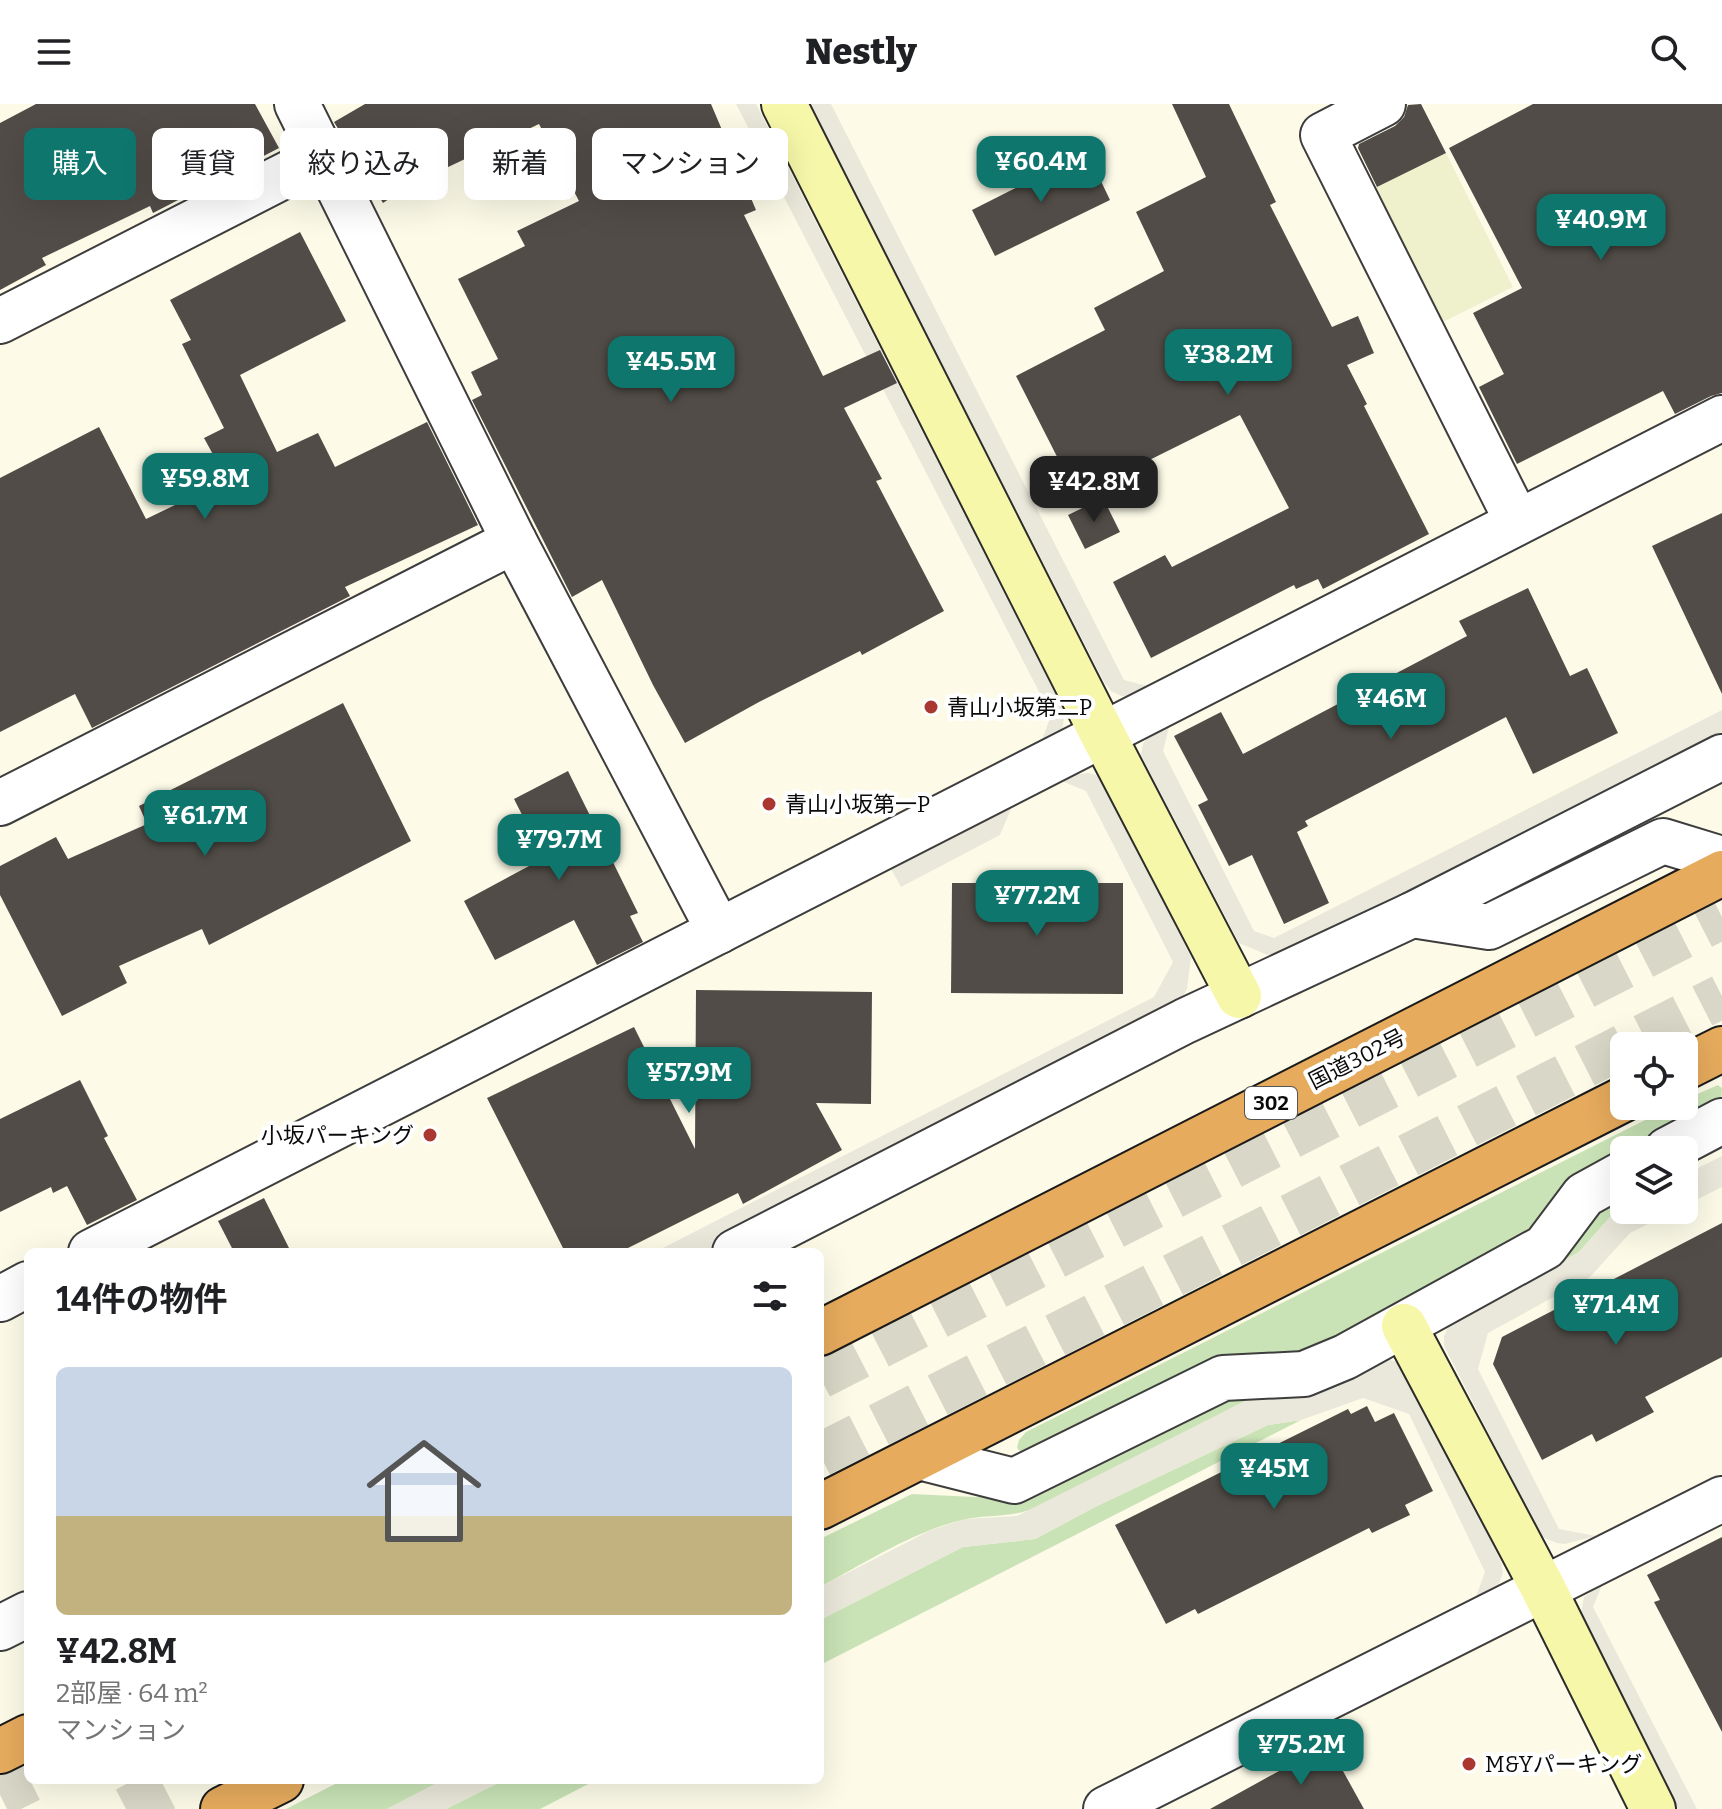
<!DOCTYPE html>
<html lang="ja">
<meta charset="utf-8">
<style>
body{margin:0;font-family:Bitter,"Noto Sans JP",serif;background:#f6f6f6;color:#202124;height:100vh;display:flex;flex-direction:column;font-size:30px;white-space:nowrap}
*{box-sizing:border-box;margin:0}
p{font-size:26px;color:#757577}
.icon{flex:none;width:44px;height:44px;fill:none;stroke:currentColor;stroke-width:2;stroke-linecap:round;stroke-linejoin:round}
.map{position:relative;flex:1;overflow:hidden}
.sheet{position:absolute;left:24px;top:1144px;width:800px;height:536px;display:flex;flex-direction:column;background:#fff;border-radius:12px;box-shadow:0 8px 32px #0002}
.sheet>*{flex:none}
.banner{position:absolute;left:24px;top:24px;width:800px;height:72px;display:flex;gap:16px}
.controls{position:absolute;left:1610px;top:928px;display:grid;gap:16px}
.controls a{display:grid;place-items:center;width:88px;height:88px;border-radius:12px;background:#fff;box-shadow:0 8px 32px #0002;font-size:40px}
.price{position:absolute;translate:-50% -68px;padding:0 18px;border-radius:16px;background:#0f766e;color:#fff;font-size:26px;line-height:52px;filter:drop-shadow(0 2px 4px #0008)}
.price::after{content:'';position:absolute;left:50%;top:48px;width:24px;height:18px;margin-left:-12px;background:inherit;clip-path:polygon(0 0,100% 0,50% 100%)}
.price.active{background:#222;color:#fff}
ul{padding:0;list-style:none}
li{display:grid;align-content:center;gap:16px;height:424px;padding:0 32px}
li span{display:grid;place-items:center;height:248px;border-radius:12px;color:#555}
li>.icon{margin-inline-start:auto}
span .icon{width:144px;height:144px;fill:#fffc;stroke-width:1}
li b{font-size:34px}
h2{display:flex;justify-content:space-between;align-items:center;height:96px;padding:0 32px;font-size:34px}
.pill{padding:0 28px;border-radius:12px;background:#fff;box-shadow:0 8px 32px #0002;font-size:28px;line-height:72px}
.pill.active{background:#0f766e;color:#fff}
header{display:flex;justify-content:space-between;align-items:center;height:104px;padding:0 32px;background:#fff;font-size:36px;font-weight:800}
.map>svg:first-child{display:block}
.farmland{fill:#eff0cc}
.green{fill:#c9e3b6}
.plaza{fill:#eae8da}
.building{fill:#514c47}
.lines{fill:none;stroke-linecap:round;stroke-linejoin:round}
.highway-tunnel{stroke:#d9d7c7;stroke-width:44;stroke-dasharray:44 22;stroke-linecap:butt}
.street-casing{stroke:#3d3d3d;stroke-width:48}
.secondary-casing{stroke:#2c2c2c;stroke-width:48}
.highway-casing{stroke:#1b1b1b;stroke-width:48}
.street{stroke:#fff;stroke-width:44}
.secondary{stroke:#f7f7a9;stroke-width:44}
.highway{stroke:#e6ab5d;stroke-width:44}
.poi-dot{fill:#ab3830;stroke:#fff;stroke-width:3}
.labels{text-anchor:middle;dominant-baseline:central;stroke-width:8;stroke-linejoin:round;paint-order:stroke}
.shield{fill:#fff;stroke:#545454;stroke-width:2}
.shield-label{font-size:20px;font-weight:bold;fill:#0a0a0a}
.poi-label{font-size:22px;fill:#0a0a0a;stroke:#fff;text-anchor:start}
.street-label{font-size:22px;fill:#0a0a0a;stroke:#fff}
</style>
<header><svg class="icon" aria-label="menu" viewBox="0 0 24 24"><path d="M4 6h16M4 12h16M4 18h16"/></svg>Nestly<svg class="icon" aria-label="search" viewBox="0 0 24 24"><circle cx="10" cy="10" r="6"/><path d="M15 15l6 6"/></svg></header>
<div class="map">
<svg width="1722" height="1705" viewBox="0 0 1722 1705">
<rect width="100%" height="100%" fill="#fdfbe8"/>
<path class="farmland" d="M1446,49L1513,183L1435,222L1368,88Z"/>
<g class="green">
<path d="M1718,981L1722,984L1721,1002L1640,1046H1624V1054L1552,1120L1298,1257L1025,1352L1017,1344L1019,1336L1026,1328L1673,1002H1684V996Z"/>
<path d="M1624,1082V1102L1610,1113L1579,1148L1541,1170L1573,1133Z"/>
<path d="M1223,1288H1263L1035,1404C1010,1414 987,1410 962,1416C912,1428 865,1459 820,1483V1435L912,1390L995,1394Z"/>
<path d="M1301,1316L820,1561V1516L963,1443L1035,1435L1097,1402L1268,1321Z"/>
<path d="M343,1676H443L387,1705H286Z"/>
<path d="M504,1676H596L540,1705H446Z"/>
</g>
<g class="plaza">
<path d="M736,0H756L1065,609L1062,627L1041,639L1051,611Z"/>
<path d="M810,0H831L1124,576L1155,584L1131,593L1121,592L1111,587L1104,578Z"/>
<path d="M1722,606V632L1290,851L1270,852L1239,839L1141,651L1143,640L1151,628L1171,615L1163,647L1254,827L1274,834Z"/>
<path d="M1089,669L1096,671L1109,686L1191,853L1187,885L1173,908L702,1148H655L1154,893L1173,858L1086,687L1059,676L1071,671Z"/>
<path d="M1013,700L1000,731L901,783L890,763Z"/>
<path d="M1722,1052V1083L1684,1102V1071Z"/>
<path d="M1624,1102V1106H1676L1630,1129L1590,1173L1488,1229L1478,1265L1559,1425L1596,1432L1565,1440L1557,1439L1542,1433L1444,1242V1232L1448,1223L1458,1215L1579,1148L1610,1113Z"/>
<path d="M1385,1254L1399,1259L1413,1277L1501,1458L1503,1469L1499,1479L1493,1486L1475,1495L1485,1468L1409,1310L1363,1294L1301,1316L1268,1321L1097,1402L1035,1435L963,1443L820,1516V1483L931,1426L965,1415L1017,1412L1263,1288Z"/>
<path d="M1602,1481L1593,1503L1697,1705H1678L1581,1509L1584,1493Z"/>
<path d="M443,1676H504L446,1705H387Z"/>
</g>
<g class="building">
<path d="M36,0H255L279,44L153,109L150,102L42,154L46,161L0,186V19Z"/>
<path d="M365,0H711L756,106L744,111L823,272L880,246L897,279L844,304L882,375L876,377L944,507L862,551L860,547L759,598L685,639L653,581L602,476L572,493L472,296L482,291L471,268L498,255L458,175L525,142L517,127L579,97L539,20L408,82L383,99L334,18Z"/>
<path d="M1172,0H1229L1276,98L1270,101L1332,223L1358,212L1374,249L1347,261L1367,300L1364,302L1429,430L1323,485L1318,475L1296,485L1294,481L1151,554L1113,478L1165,451L1172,463L1289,404L1240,311L1077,392L1016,272L1105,226L1094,204L1164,167L1136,108L1206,73Z"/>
<path d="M1421,0L1446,49L1377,83L1358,44L1359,40L1395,22L1404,13L1408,1Z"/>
<path d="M1533,0H1722V289L1711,292L1675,310L1663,287L1517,360L1479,283L1504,270L1473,209L1522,184L1449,44Z"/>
<path d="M1087,48L1110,96L995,152L972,106Z"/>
<path d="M300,128L346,217L240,271L277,348L318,329L335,363L427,318L478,421L345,483L350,492L92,624L75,590L0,628V374L99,323L146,415L227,376L204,334L224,324L182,240L191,236L170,196Z"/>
<path d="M1103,394L1120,428L1085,445L1068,411Z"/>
<path d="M1722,409V590L1652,442Z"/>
<path d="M1528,484L1570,572L1587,564L1618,629L1533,670L1506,613L1305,717L1308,722L1297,728L1329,799L1284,820L1252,751L1229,762L1198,701L1208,696L1174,632L1221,608L1243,650L1467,532L1459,517Z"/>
<path d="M343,599L411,737L209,841L202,825L119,862L127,879L62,912L0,791V762L56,733L68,755L147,720L139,702Z"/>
<path d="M568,667L638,809L630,812L643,838L597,861L574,816L495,856L464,797L544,754L514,695Z"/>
<path d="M952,779H1123V890L951,889Z"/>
<path d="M696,886L872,888L871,1000L816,999L842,1046L743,1100L738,1089L620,1148H565L487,994L634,923L695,1045Z"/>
<path d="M80,976L108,1032L104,1034L137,1096L87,1121L67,1082L53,1089L51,1083L0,1108V1015Z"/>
<path d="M264,1094L291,1148H234L218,1117Z"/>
<path d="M1722,1119V1253L1645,1293L1654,1308L1596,1338L1592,1330L1542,1356L1493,1260L1502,1233Z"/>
<path d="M1367,1302L1375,1318L1394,1309L1433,1387L1405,1401L1410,1411L1372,1429L1369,1424L1198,1510L1195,1505L1166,1520L1115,1421L1348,1305L1351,1310Z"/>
<path d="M1722,1433V1628L1654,1498L1660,1496L1647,1471Z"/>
<path d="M1328,1640L1364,1705H1210Z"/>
</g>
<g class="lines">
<g class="highway-tunnel">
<path d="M820,1273L1722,813"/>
<path d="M820,1351L1722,892"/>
<path d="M0,1691L30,1676"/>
<path d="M126,1705L182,1676"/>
</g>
<defs>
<g id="street">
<path d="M297,0L514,437L719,827"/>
<path d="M1383,0L1323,31L1517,417"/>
<path d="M0,217L323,52"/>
<path d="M0,699L514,437"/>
<path d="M1412,811L1489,823L1663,737L1722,755"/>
<path d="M1667,1046L1722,1017"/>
<path d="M91,1148L1722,314"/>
<path d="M735,1148L1185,917L1412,811L1722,653"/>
<path d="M0,1195L28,1180"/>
<path d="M919,1353L1014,1377L1223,1274L1304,1270L1345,1253L1545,1143L1584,1091L1624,1069"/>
<path d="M0,1524L28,1510"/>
<path d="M1106,1705L1722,1395"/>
</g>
<g id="secondary">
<path d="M784,0L1103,631L1239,892"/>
<path d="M1404,1222L1543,1484L1653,1705"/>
</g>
<g id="highway">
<path d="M1684,964L1722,945"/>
<path d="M820,1229L1722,769"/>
<path d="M820,1403L1624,995"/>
<path d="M0,1647L28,1633"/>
<path d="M223,1705L281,1676"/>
</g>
</defs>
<use href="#street" class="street-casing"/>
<use href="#secondary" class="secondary-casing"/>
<use href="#highway" class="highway-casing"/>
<use href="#street" class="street"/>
<use href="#secondary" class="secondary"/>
<use href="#highway" class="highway"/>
</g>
<g class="poi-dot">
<circle cx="931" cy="603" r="8"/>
<circle cx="769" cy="700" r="8"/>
<circle cx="430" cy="1031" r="8"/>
<circle cx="1469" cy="1660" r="8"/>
</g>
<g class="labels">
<rect class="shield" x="1245" y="983" width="52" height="32" rx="6"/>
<g class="shield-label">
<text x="1271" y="999">302</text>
</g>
<g class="poi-label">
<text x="947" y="603">青山小坂第二P</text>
<text x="785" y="700">青山小坂第一P</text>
<text x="414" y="1031" text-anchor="end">小坂パーキング</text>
<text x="1485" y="1660">M&amp;Yパーキング</text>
</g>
<g class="street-label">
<text transform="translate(1357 955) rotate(-27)">国道302号</text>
</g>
</g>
</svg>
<div class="controls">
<a><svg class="icon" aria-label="locate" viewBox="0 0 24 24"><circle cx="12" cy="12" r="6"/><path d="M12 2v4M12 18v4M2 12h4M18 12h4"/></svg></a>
<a><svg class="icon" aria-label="layers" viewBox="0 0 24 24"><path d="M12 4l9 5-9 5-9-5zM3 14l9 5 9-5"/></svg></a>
</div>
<b class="price" style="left:1041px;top:100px">¥60.4M</b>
<b class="price" style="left:1601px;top:158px">¥40.9M</b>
<b class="price" style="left:1228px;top:293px">¥38.2M</b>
<b class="price" style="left:671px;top:300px">¥45.5M</b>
<b class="price" style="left:205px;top:417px">¥59.8M</b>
<b class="price active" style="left:1094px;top:420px">¥42.8M</b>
<b class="price" style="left:1391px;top:637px">¥46M</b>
<b class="price" style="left:205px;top:754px">¥61.7M</b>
<b class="price" style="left:559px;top:778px">¥79.7M</b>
<b class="price" style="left:1037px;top:834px">¥77.2M</b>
<b class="price" style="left:689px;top:1011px">¥57.9M</b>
<b class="price" style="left:1616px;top:1243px">¥71.4M</b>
<b class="price" style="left:1274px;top:1407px">¥45M</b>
<b class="price" style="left:1301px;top:1683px">¥75.2M</b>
<div class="banner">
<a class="pill active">購入</a>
<a class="pill">賃貸</a>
<a class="pill">絞り込み</a>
<a class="pill">新着</a>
<a class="pill">マンション</a>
</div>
<section class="sheet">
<h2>14件の物件<svg class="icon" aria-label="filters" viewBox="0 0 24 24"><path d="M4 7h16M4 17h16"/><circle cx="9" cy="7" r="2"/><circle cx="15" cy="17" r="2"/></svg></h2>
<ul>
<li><span style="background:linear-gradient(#c9d6e8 60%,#c2b280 0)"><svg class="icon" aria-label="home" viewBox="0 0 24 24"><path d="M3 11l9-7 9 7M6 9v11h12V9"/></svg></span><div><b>¥42.8M</b><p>2部屋 · 64 m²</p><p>マンション</p></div></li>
</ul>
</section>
</div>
